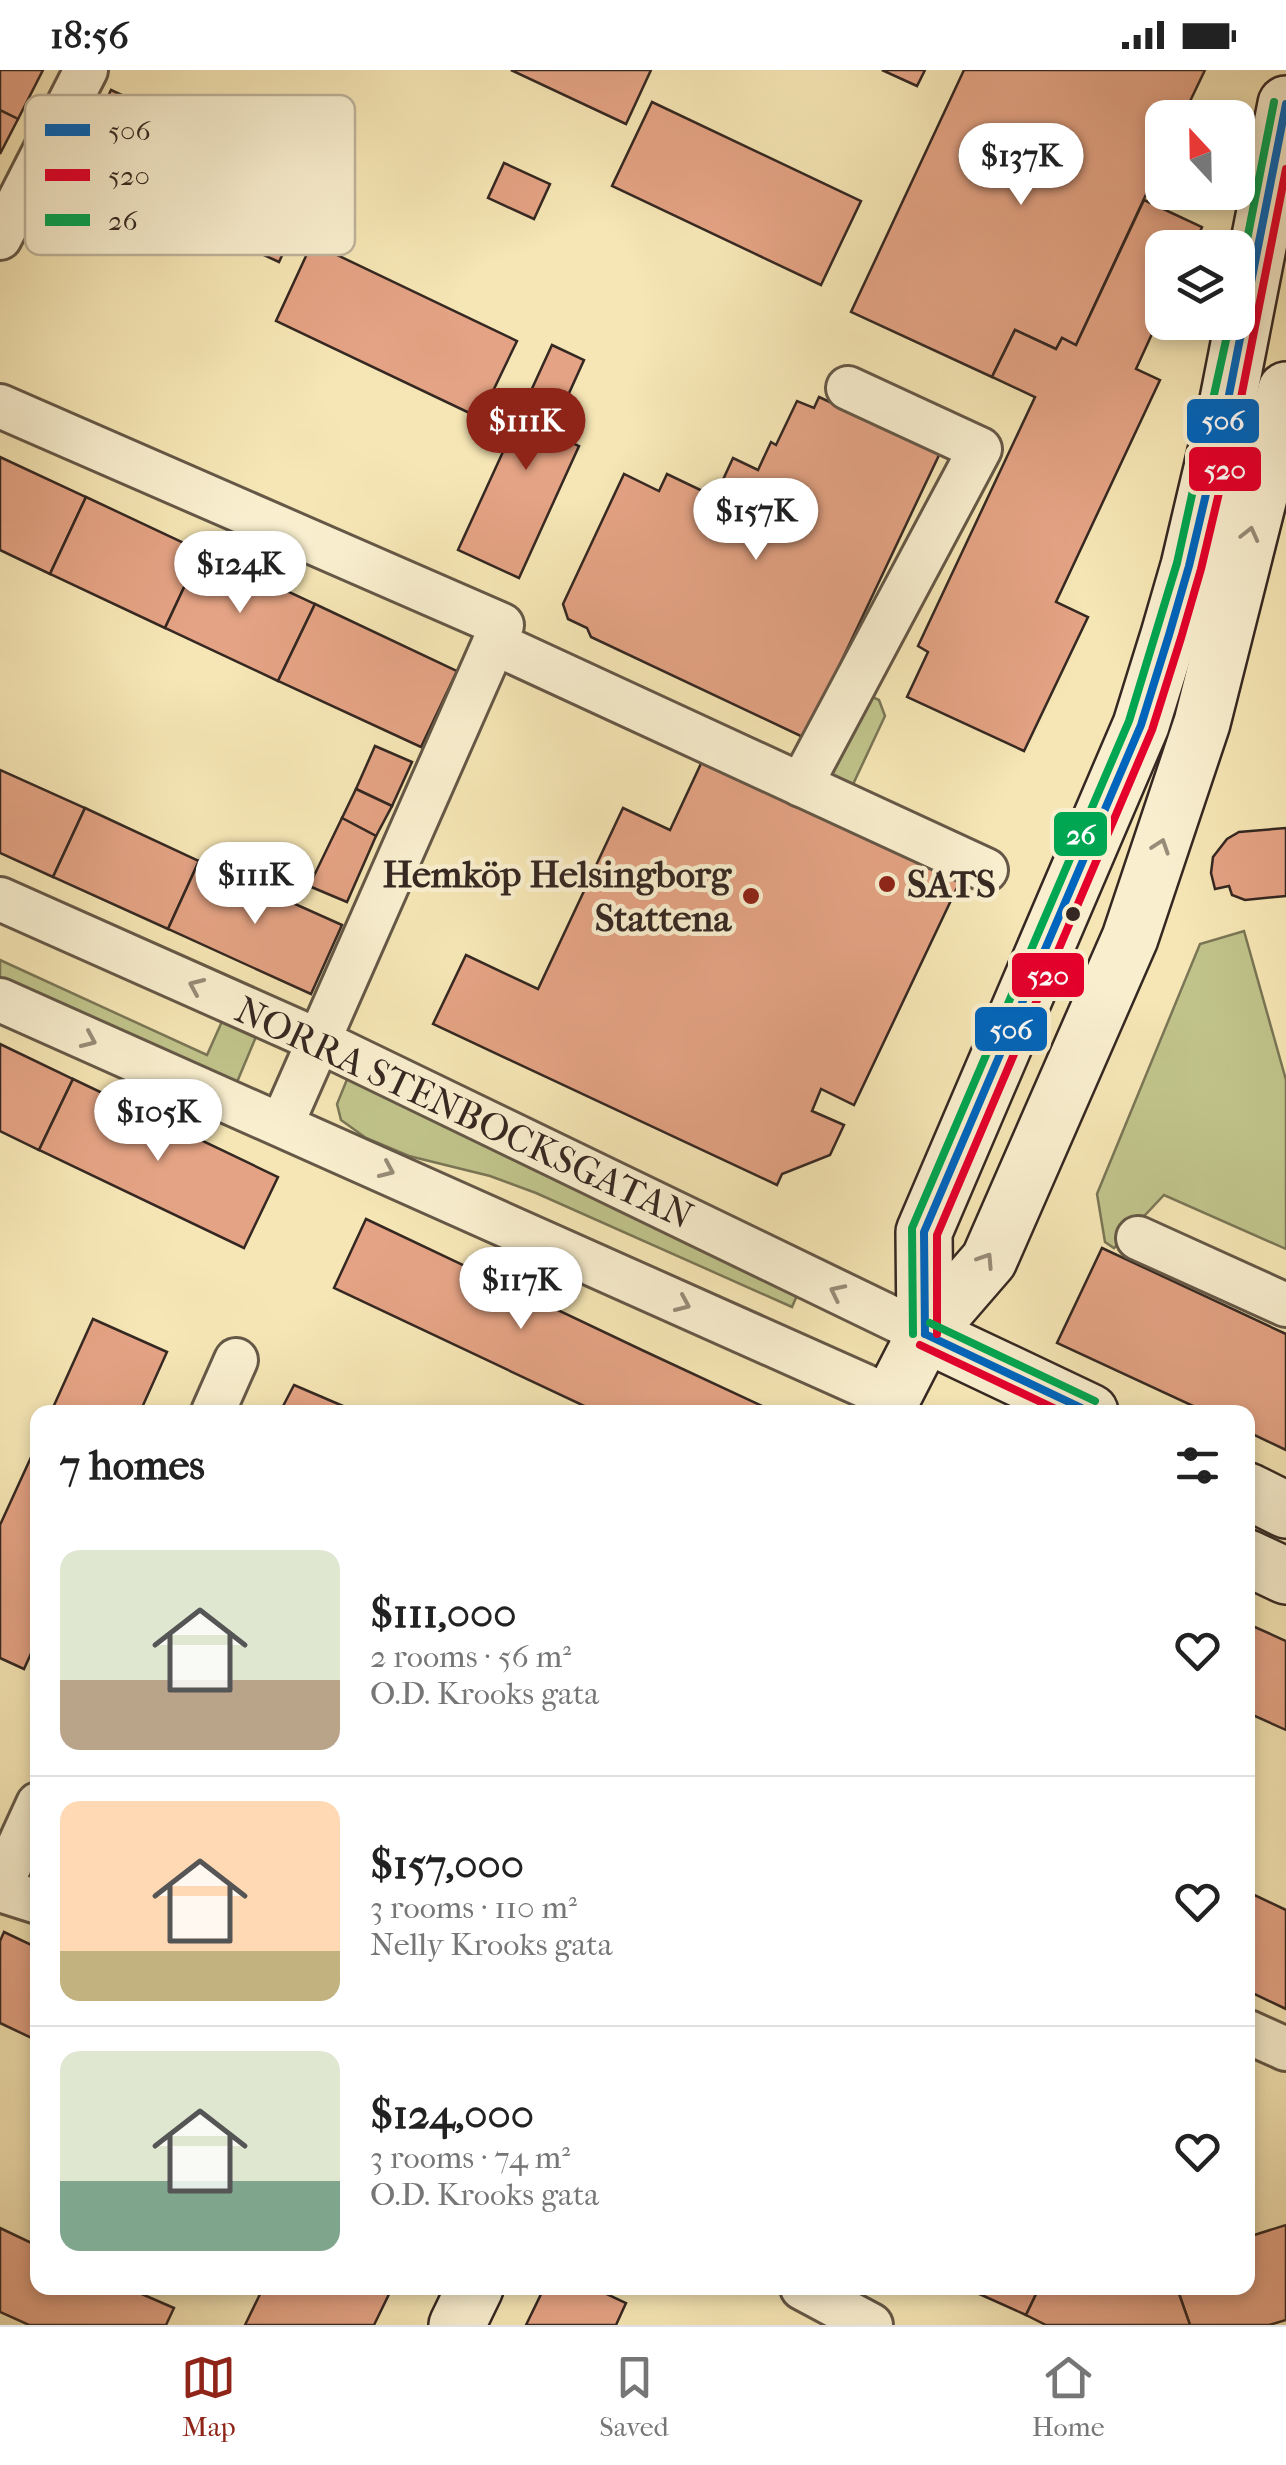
<!DOCTYPE html>
<meta charset="utf-8">
<style>
body{margin:0;font-family:"IM FELL French Canon",serif;background:#f6f6f6;color:#222;height:100vh;display:flex;flex-direction:column;font-size:38px;white-space:nowrap}
*{box-sizing:border-box;margin:0}
p{font-size:32px;color:#767676}
.icon{flex:none;width:55px;height:55px;fill:none;stroke:currentColor;stroke-width:2;stroke-linecap:round;stroke-linejoin:round}
.map{position:relative;flex:1;overflow:hidden}
.drawer{position:absolute;left:30px;top:1335px;width:1225px;height:890px;display:flex;flex-direction:column;background:#fff;border-radius:20px;box-shadow:0 5px 15px #0003}
.drawer>*{flex:none}
.needle{width:65px;rotate:338deg}
.buttons{position:absolute;left:1145px;top:30px;display:grid;gap:20px}
.buttons a{display:grid;place-items:center;width:110px;height:110px;border-radius:20px;background:#fff;box-shadow:0 5px 15px #0003;font-size:50px}
.price{position:absolute;translate:-50% -85px;padding:0 22px;border-radius:35px;background:#fff;color:#222;font-size:32px;line-height:65px;filter:drop-shadow(0 2px 5px #0008)}
.price::after{content:'';position:absolute;left:50%;top:60px;width:30px;height:22px;margin-left:-15px;background:inherit;clip-path:polygon(0 0,100% 0,50% 100%)}
.price.current{background:#8f2418;color:#fff}
ul{padding:0;list-style:none}
li{display:flex;align-items:center;gap:30px;height:250px;padding:0 30px}
li+li{border-top:2px solid #e0e0e0}
li span{display:grid;place-items:center;flex:none;width:280px;height:200px;border-radius:20px;color:#555}
li>.icon{margin-inline-start:auto}
span .icon{width:120px;height:120px;fill:#fffc;stroke-width:1}
li b{font-size:42px}
h2{display:flex;justify-content:space-between;align-items:center;height:120px;padding:0 30px;font-size:42px}
.status{display:flex;justify-content:space-between;align-items:center;height:70px;padding:0 50px;background:#fff;direction:ltr}
.status svg{height:28px;fill:currentColor}
.tab-bar{display:flex;justify-content:space-around;align-items:center;height:140px;border-top:2px solid #e0e0e0;background:#fff;font-size:28px;color:#767676}
.tab-bar a{display:grid;justify-items:center;gap:5px}
.tab-bar .current{color:#8f2418}
.map>svg:first-child{display:block}
.green{fill:#c0c48b;stroke:#7a7656;stroke-width:2.5}
.building{fill:#e4a384;stroke:#352822;stroke-width:2.5}
.lines{fill:none;stroke-linecap:round;stroke-linejoin:round}
.street-casing{stroke:#655847;stroke-width:48}
.secondary-casing{stroke:#352822;stroke-width:60}
.street{stroke:#f9efcf;stroke-width:42}
.secondary{stroke:#f9efcf;stroke-width:55}
.bus-1-casing{stroke:#f9efcf;stroke-width:15}
.bus-2-casing{stroke:#f9efcf;stroke-width:15}
.bus-3-casing{stroke:#f9efcf;stroke-width:15}
.bus-1{stroke:#0065bd;stroke-width:8}
.bus-2{stroke:#e4002b;stroke-width:8}
.bus-3{stroke:#00a651;stroke-width:8}
.oneway{stroke:#978c78}
.poi-dot{fill:#8f2418;stroke:#f9efcf;stroke-width:4}
.bus-dot{fill:#352822;stroke:#f9efcf;stroke-width:4}
.labels{text-anchor:middle;dominant-baseline:central;stroke-width:9;stroke-linejoin:round;paint-order:stroke}
.poi-label{font-size:38px;font-weight:bold;fill:#352822;stroke:#f9efcf;text-anchor:end}
.street-label{font-size:38px;fill:#352822;stroke:#f9efcf}
.key{fill:#f9efcf;stroke:#beb39b;stroke-width:2.5}
.key-label{font-size:28px;fill:#352822}
.line-badge{stroke:#f9efcf;stroke-width:4}
.badge-label{font-size:28px;text-anchor:middle;font-weight:bold;fill:#fff}
</style>
<div class="status"><b>18:56</b><svg viewBox="0 0 49 12"><path d="M0 12V9h3v3zM5 12V6h3v6zM10 12V3h3v9zM15 12V0h3v12zM26 1h20v11H26zM47 4h2v5h-2z"/></svg></div>
<div class="map">
<svg width="1286" height="2255" viewBox="0 0 1286 2255">
<rect width="100%" height="100%" fill="#f6e6b5"/>
<filter id="stains"><feTurbulence type="fractalNoise" baseFrequency=".002" numOctaves="4"/><feColorMatrix values="0 0 0 0 .2 0 0 0 0 .09 0 0 0 0 .02 0 0 0 .5 -.17"/></filter>
<radialGradient id="worn" r=".72"><stop offset=".6" stop-color="#630" stop-opacity="0"/><stop offset="1" stop-color="#630" stop-opacity=".3"/></radialGradient>
<g class="green">
<path d="M866,624L879,630L885,646L848,725L826,713Z"/>
<path d="M1244,861L1286,1010V1179L1164,1125L1114,1178L1105,1172L1097,1124L1200,874Z"/>
<path d="M0,890L207,985L224,947L258,962L232,1024L0,919Z"/>
<path d="M350,1002L798,1223L792,1237L536,1123L490,1106L409,1086L366,1068L341,1050L337,1034Z"/>
</g>
<g class="building">
<path d="M0,0H43L18,49L0,40Z"/>
<path d="M511,0H651L626,54Z"/>
<path d="M882,0H925L917,16Z"/>
<path d="M964,0H1205L1182,48H1162V90L1076,275L1062,268L1056,279L1015,260L992,307L851,242Z"/>
<path d="M111,20L315,114L279,192L75,98Z"/>
<path d="M652,32L861,131L821,215L612,116Z"/>
<path d="M0,40L18,49L0,84Z"/>
<path d="M504,93L550,114L534,149L488,128Z"/>
<path d="M1144,130L1202,157L1193,178H1162V242L1136,299L1160,310L1056,532L1088,547L1024,681L907,627L928,582L918,576L1035,327L992,307L1015,260L1056,279L1062,268L1076,275Z"/>
<path d="M312,173L517,271L480,348L276,251Z"/>
<path d="M552,275L584,290L551,363L579,376L519,508L458,480Z"/>
<path d="M819,327L940,383L805,668L591,567L587,558L568,549L563,534L624,404L659,421L667,404L715,427L733,388L758,400L771,372L776,375L797,331L814,338Z"/>
<path d="M0,387L86,427L50,504L0,480Z"/>
<path d="M86,427L201,481L165,558L50,504Z"/>
<path d="M201,481L315,534L278,611L165,558Z"/>
<path d="M315,534L457,601L421,677L278,611Z"/>
<path d="M375,676L412,692L392,736L356,719Z"/>
<path d="M705,685L963,805L854,1035L821,1019L812,1041L844,1055L830,1085L782,1104L777,1115L433,954L466,885L538,919L623,738L670,760Z"/>
<path d="M0,700L85,738L53,807L0,783Z"/>
<path d="M356,719L392,736L376,766L342,748Z"/>
<path d="M85,738L199,791L168,859L53,807Z"/>
<path d="M342,748L376,766L347,832L309,816Z"/>
<path d="M1286,758V826L1245,830L1232,825L1229,816L1215,819L1211,803L1213,787L1227,769L1239,762Z"/>
<path d="M199,791L342,855L311,924L168,859Z"/>
<path d="M0,974L73,1009L39,1080L0,1061Z"/>
<path d="M73,1009L278,1107L244,1178L39,1080Z"/>
<path d="M366,1149L644,1281L775,1342H597L334,1218Z"/>
<path d="M1102,1178L1286,1264V1380L1248,1362V1342H1206L1057,1273Z"/>
<path d="M93,1249L167,1282L140,1342H51Z"/>
<path d="M294,1315L357,1342H280Z"/>
<path d="M38,1372V1568L24,1599L0,1588V1455Z"/>
<path d="M1248,1554L1286,1571V1660L1248,1643Z"/>
<path d="M1248,1822L1286,1840V1939L1248,1921Z"/>
<path d="M4,1862L38,1878V1971L0,1953V1871Z"/>
<path d="M1286,2155V2250L1269,2255H1190L1177,2218H1248V2167Z"/>
<path d="M0,2158L38,2176V2218H128L174,2238L166,2255H29L0,2242Z"/>
<path d="M263,2218H392L374,2255H245Z"/>
<path d="M544,2218H594L626,2233L616,2255H526Z"/>
<path d="M966,2218H1039L1026,2245Z"/>
<path d="M1039,2218H1177L1190,2255H1046L1026,2245Z"/>
</g>
<g class="lines">
<defs>
<g id="street">
<path d="M0,168L86,0"/>
<path d="M0,336L502,555L282,1054"/>
<path d="M494,573L986,800"/>
<path d="M801,715L980,379L848,318"/>
<path d="M0,829L317,970L925,1264"/>
<path d="M0,930L892,1328"/>
<path d="M1138,1168L1286,1235"/>
<path d="M213,1342L236,1290"/>
<path d="M0,1817L38,1734"/>
<path d="M0,1820L38,1832"/>
<path d="M1248,1962L1286,1979"/>
<path d="M802,2218L871,2255"/>
</g>
<g id="secondary">
<path d="M925,1264L924,1162L1141,655L1169,565L1189,496L1227,335L1286,34"/>
<path d="M925,1264L1090,1342"/>
<path d="M885,1342L925,1264L989,1190L1130,868L1202,653L1286,320"/>
<path d="M1248,1421L1286,1440"/>
<path d="M1248,1488L1286,1506"/>
<path d="M457,2255L475,2218"/>
</g>
</defs>
<use href="#street" class="street-casing"/>
<use href="#secondary" class="secondary-casing"/>
<use href="#street" class="street"/>
<use href="#secondary" class="secondary"/>
<defs>
<g id="bus-1">
<path d="M925,1264L924,1162L1141,655L1169,565L1189,496L1227,335L1286,34"/>
<path d="M925,1264L1090,1342"/>
</g>
<g id="bus-2">
<path d="M937,1264V1165L1152,660L1181,568L1201,499L1239,338L1286,99"/>
<path d="M920,1275L1062,1342"/>
</g>
<g id="bus-3">
<path d="M1238,216L1274,32"/>
<path d="M930,1253L1095,1331"/>
<path d="M913,1264L912,1158L1129,651L1177,493L1230,252"/>
</g>
</defs>
<use href="#bus-1" class="bus-1-casing"/>
<use href="#bus-2" class="bus-2-casing"/>
<use href="#bus-3" class="bus-3-casing"/>
<use href="#bus-1" class="bus-1"/>
<use href="#bus-2" class="bus-2"/>
<use href="#bus-3" class="bus-3"/>
</g>
<defs><path id="oneway-chevron" d="M-2-3.5L2.5 0L-2 3.5" fill="none" stroke-width="1.6" stroke-linecap="round" stroke-linejoin="round" transform="scale(2.5)"/></defs>
<g class="oneway">
<use href="#oneway-chevron" transform="translate(1250 464) rotate(-76)"/>
<use href="#oneway-chevron" transform="translate(1161 776) rotate(-71)"/>
<use href="#oneway-chevron" transform="translate(196 916) rotate(-156)"/>
<use href="#oneway-chevron" transform="translate(89 970) rotate(24)"/>
<use href="#oneway-chevron" transform="translate(387 1100) rotate(24)"/>
<use href="#oneway-chevron" transform="translate(986 1190) rotate(-57)"/>
<use href="#oneway-chevron" transform="translate(837 1222) rotate(-154)"/>
<use href="#oneway-chevron" transform="translate(683 1234) rotate(24)"/>
</g>
<g class="poi-dot">
<circle cx="887" cy="814" r="10"/>
<circle cx="751" cy="826" r="10"/>
</g>
<circle class="bus-dot" cx="1073" cy="844" r="9"/>
<g class="labels">
<g class="poi-label">
<text x="731" y="804">Hemköp Helsingborg<tspan x="731" dy="44">Stattena</tspan></text>
<text x="907" y="814" text-anchor="start">SATS</text>
</g>
<g class="street-label">
<text transform="translate(464 1043) rotate(25)">NORRA STENBOCKSGATAN</text>
</g>
</g>
<rect x="25" y="25" width="330" height="160" rx="15" class="key"/>
<rect x="45" y="54" width="45" height="12" fill="#0065bd"/>
<rect x="45" y="99" width="45" height="12" fill="#e4002b"/>
<rect x="45" y="144" width="45" height="12" fill="#00a651"/>
<g class="key-label">
<text x="108" y="70">506</text>
<text x="108" y="115">520</text>
<text x="108" y="160">26</text>
</g>
<g class="line-badge">
<rect x="1185" y="327" width="76" height="48" rx="10" fill="#0065bd"/>
<rect x="1187" y="375" width="76" height="48" rx="10" fill="#e4002b"/>
<rect x="1052" y="740" width="57" height="48" rx="10" fill="#00a651"/>
<rect x="1010" y="881" width="76" height="48" rx="10" fill="#e4002b"/>
<rect x="973" y="935" width="76" height="48" rx="10" fill="#0065bd"/>
</g>
<g class="badge-label">
<text x="1223" y="360">506</text>
<text x="1225" y="409">520</text>
<text x="1081" y="774">26</text>
<text x="1048" y="915">520</text>
<text x="1011" y="969">506</text>
</g>
<rect width="100%" height="100%" filter="url(#stains)"/>
<rect width="100%" height="100%" fill="url(#worn)"/>
</svg>
<div class="buttons">
<a><svg class="needle" viewBox="-14 -14 28 28"><path d="M0-13l5 13h-10z" fill="#e53935"/><path d="M0 13l5-13h-10z" fill="#767676"/></svg></a>
<a><svg class="icon" aria-label="layers" viewBox="0 0 24 24"><path d="M12 4l9 5-9 5-9-5zM3 14l9 5 9-5"/></svg></a>
</div>
<b class="price" style="left:1021px;top:138px">$137K</b>
<b class="price current" style="left:526px;top:403px">$111K</b>
<b class="price" style="left:756px;top:493px">$157K</b>
<b class="price" style="left:240px;top:546px">$124K</b>
<b class="price" style="left:255px;top:857px">$111K</b>
<b class="price" style="left:158px;top:1094px">$105K</b>
<b class="price" style="left:521px;top:1262px">$117K</b>
<section class="drawer">
<h2>7 homes<svg class="icon" aria-label="filters" viewBox="0 0 24 24"><path d="M4 7h16M4 17h16"/><circle cx="9" cy="7" r="2"/><circle cx="15" cy="17" r="2"/></svg></h2>
<ul>
<li><span style="background:linear-gradient(#dfe7d0 65%,#b9a48a 0)"><svg class="icon" aria-label="home" viewBox="0 0 24 24"><path d="M3 11l9-7 9 7M6 9v11h12V9"/></svg></span><div><b>$111,000</b><p>2 rooms · 56 m²</p><p>O.D. Krooks gata</p></div><svg class="icon" aria-label="heart" viewBox="0 0 24 24"><path d="M12 20l-8-8c-3-5 5-10 8-4 3-6 11-1 8 4z"/></svg></li>
<li><span style="background:linear-gradient(#ffd9b3 75%,#c2b280 0)"><svg class="icon" aria-label="home" viewBox="0 0 24 24"><path d="M3 11l9-7 9 7M6 9v11h12V9"/></svg></span><div><b>$157,000</b><p>3 rooms · 110 m²</p><p>Nelly Krooks gata</p></div><svg class="icon" aria-label="heart" viewBox="0 0 24 24"><path d="M12 20l-8-8c-3-5 5-10 8-4 3-6 11-1 8 4z"/></svg></li>
<li><span style="background:linear-gradient(#dfe7d0 65%,#7fa58c 0)"><svg class="icon" aria-label="home" viewBox="0 0 24 24"><path d="M3 11l9-7 9 7M6 9v11h12V9"/></svg></span><div><b>$124,000</b><p>3 rooms · 74 m²</p><p>O.D. Krooks gata</p></div><svg class="icon" aria-label="heart" viewBox="0 0 24 24"><path d="M12 20l-8-8c-3-5 5-10 8-4 3-6 11-1 8 4z"/></svg></li>
</ul>
</section>
</div>
<nav class="tab-bar">
<a class="current"><svg class="icon" aria-label="map" viewBox="0 0 24 24"><path d="M3 6l6-2 6 2 6-2v14l-6 2-6-2-6 2zM9 4v14M15 6v14"/></svg>Map</a>
<a><svg class="icon" aria-label="saved" viewBox="0 0 24 24"><path d="M7 4h10v16l-5-4-5 4z"/></svg>Saved</a>
<a><svg class="icon" aria-label="home" viewBox="0 0 24 24"><path d="M3 11l9-7 9 7M6 9v11h12V9"/></svg>Home</a>
</nav>
